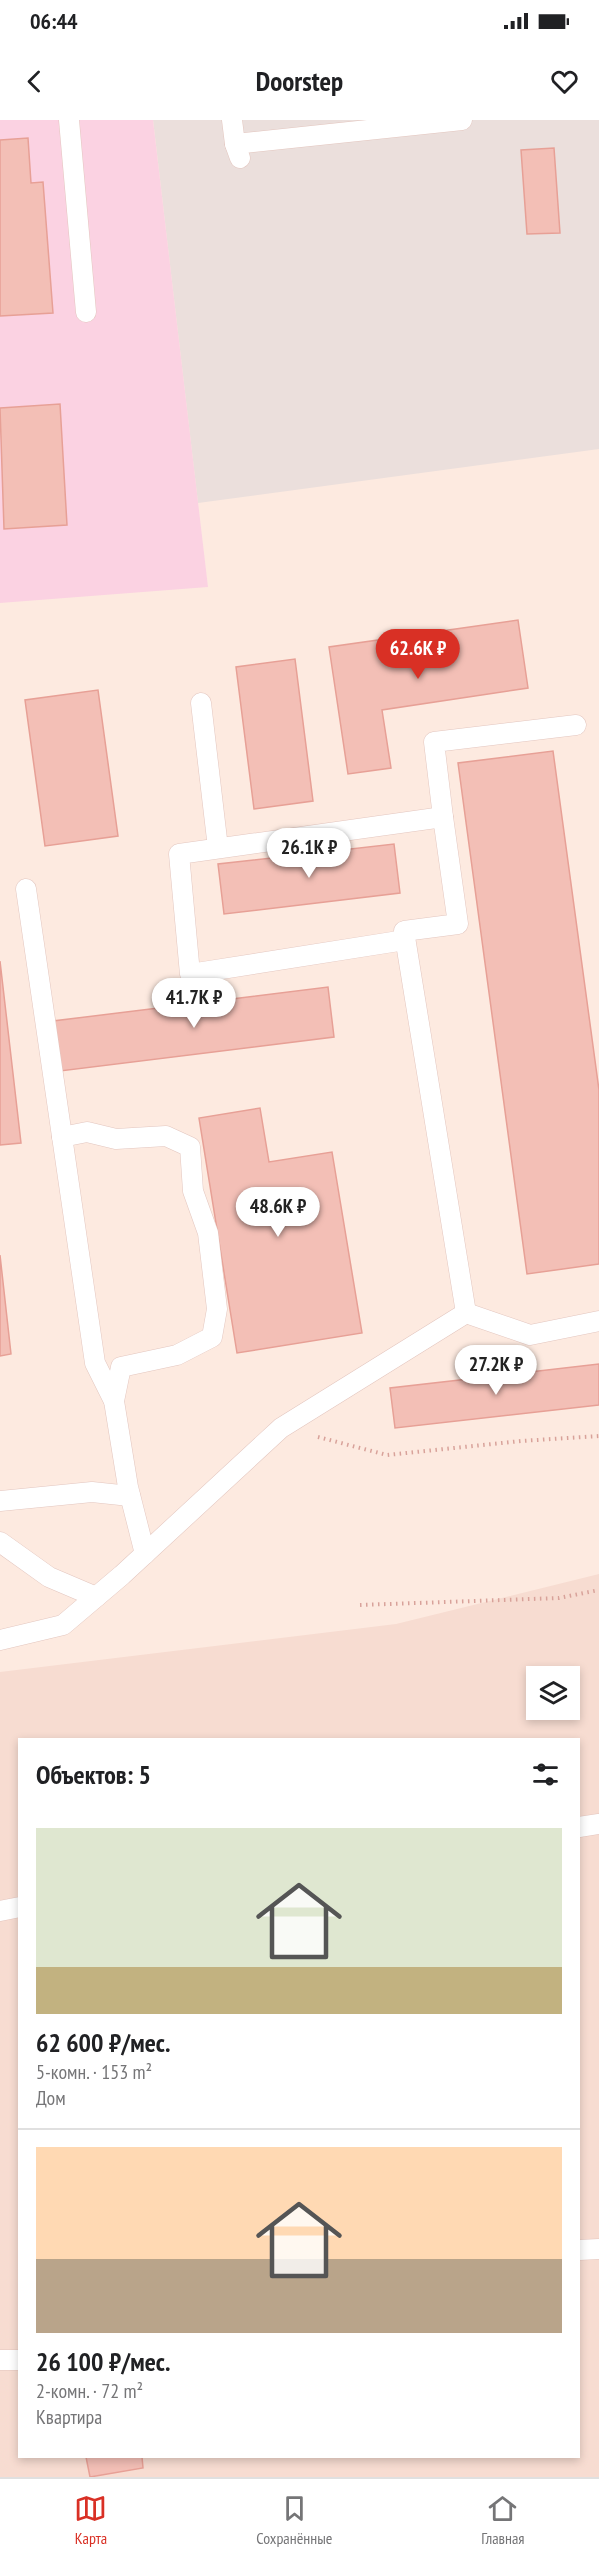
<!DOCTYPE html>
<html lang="ru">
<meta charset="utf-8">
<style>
body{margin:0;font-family:"PT Sans Narrow",sans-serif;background:#f6f6f6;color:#202124;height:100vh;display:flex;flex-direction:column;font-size:22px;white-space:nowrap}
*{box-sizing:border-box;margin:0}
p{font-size:20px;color:#757577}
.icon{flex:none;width:33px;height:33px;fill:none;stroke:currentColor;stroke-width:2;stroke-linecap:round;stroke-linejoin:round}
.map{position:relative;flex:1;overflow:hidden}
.side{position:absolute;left:18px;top:1618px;width:562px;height:720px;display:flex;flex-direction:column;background:#fff;border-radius:0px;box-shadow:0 3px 9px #0003}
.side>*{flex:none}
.buttons{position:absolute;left:526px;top:1546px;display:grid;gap:12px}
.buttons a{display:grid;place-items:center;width:54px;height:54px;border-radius:0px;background:#fff;box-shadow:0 3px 9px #0003;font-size:30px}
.price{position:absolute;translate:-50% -51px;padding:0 14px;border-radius:21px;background:#fff;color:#222;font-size:20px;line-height:39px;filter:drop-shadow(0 2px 3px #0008)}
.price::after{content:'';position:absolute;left:50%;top:36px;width:18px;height:14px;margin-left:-9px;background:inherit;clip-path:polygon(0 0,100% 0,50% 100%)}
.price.active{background:#d93025;color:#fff}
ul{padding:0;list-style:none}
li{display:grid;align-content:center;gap:12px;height:318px;padding:0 18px}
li+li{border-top:2px solid #e0e0e0}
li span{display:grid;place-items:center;height:186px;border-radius:0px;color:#555}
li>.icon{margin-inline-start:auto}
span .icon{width:108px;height:108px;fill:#fffc;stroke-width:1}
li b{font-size:26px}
h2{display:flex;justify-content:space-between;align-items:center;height:72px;padding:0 18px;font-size:26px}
.status{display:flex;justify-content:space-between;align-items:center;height:42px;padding:0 30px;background:#fff;direction:ltr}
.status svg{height:16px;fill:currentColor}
header{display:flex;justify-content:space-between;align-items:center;height:78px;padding:0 18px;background:#fff;font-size:27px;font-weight:700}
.dock{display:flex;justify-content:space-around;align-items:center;height:84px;border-top:2px solid #e0e0e0;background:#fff;font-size:16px;color:#757577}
.dock a{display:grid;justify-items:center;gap:3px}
.dock .active{color:#d93025}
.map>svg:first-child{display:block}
.residential{fill:#f7dcd1;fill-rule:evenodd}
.industrial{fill:#ebdfdc}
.medical{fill:#fbd2e2}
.building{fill:#f3bfb6;stroke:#e7a096;stroke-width:1.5}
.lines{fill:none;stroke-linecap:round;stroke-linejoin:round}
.service-casing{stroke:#e3c6bf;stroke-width:21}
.path{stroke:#d8a29a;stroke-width:4;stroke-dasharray:1.5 4.5;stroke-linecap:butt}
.service{stroke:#fff;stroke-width:20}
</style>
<div class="status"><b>06:44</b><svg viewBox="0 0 49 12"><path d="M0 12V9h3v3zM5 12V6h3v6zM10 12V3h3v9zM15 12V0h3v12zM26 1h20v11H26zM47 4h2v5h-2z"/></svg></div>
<header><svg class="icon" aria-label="back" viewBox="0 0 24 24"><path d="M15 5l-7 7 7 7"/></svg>Doorstep<svg class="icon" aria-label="heart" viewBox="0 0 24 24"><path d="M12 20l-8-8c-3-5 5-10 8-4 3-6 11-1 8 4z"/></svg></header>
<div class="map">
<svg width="599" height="2357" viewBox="0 0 599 2357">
<rect width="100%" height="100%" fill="#fdeae0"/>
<path class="residential" d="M599,1454V2357H0V1552L396,1504ZM537,1557H570V1590H537ZM20,1620H579V2337H20Z"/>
<path class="industrial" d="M153,0H599V329L198,383Z"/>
<path class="medical" d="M0,0H153L208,467L0,483Z"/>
<g class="building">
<path d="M28,18L31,63L43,62L53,193L0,196V20Z"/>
<path d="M554,28L560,113L527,114L521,30Z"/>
<path d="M60,284L67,405L4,409L0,288Z"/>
<path d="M518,500L528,568L382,590L391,648L348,654L329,527Z"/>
<path d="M295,539L313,681L254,689L236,547Z"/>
<path d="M98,570L118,716L45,726L25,580Z"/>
<path d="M553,631L599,970V1144L527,1154L458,643Z"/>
<path d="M394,724L400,773L224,794L218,744Z"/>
<path d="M0,841L21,1023L0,1025Z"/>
<path d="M328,867L334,917L60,951L53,901Z"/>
<path d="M260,988L269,1042L332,1032L362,1213L237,1233L199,998Z"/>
<path d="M0,1135L11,1234L0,1236Z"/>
<path d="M599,1244V1285L395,1308L390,1268Z"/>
<path d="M86,2337H142L143,2348L90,2357Z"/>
</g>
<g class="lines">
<defs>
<g id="service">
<path d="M69,0L86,192"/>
<path d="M232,0L235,24L240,38"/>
<path d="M235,24L462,0"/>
<path d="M201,583L218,728"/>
<path d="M443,697L434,622L576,605"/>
<path d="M26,769L95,1243L114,1281L128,1367L145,1434"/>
<path d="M62,1017L87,1012L116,1019L166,1016L190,1027L193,1071L208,1113L217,1189L212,1217L177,1235L121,1247L114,1281"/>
<path d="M466,1193L530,1215L599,1201"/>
<path d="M0,1381L92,1372L130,1376"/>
<path d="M0,1422L49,1457L96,1477"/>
<path d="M0,1520L63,1505L122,1455L281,1308L466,1193L404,811L458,804L443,697L179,734L190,854L405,820"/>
<path d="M579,1707L599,1704"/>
<path d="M0,1791L20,1787"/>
<path d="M579,2130L599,2129"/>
<path d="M0,2240H20"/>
</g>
</defs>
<use href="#service" class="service-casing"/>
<g class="path">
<path d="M318,1317L387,1335L521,1321L599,1316"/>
<path d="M360,1485L559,1478L599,1470"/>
</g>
<use href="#service" class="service"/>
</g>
</svg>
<div class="buttons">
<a><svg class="icon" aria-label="layers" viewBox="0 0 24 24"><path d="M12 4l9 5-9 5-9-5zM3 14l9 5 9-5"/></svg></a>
</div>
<b class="price active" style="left:418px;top:560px">62.6K ₽</b>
<b class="price" style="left:309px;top:759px">26.1K ₽</b>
<b class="price" style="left:194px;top:909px">41.7K ₽</b>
<b class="price" style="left:278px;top:1118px">48.6K ₽</b>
<b class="price" style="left:496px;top:1276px">27.2K ₽</b>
<section class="side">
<h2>Объектов: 5<svg class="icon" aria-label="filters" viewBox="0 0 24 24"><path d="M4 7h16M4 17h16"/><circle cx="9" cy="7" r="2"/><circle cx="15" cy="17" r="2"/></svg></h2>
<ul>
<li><span style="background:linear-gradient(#dfe7d0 75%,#c2b280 0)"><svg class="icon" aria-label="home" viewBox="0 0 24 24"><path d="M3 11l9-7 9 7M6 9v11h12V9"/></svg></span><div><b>62 600 ₽/мес.</b><p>5-комн. · 153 m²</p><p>Дом</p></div></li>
<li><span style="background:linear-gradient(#ffd9b3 60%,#b9a48a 0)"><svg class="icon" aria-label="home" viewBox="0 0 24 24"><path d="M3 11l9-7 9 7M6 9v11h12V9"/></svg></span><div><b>26 100 ₽/мес.</b><p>2-комн. · 72 m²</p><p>Квартира</p></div></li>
</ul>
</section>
</div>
<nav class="dock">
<a class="active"><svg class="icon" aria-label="map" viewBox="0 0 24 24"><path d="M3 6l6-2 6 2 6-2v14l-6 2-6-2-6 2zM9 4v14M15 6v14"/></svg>Карта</a>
<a><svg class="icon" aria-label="saved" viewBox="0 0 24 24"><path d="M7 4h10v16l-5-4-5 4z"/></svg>Сохранённые</a>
<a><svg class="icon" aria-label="home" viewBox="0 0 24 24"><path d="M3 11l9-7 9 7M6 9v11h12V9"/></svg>Главная</a>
</nav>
